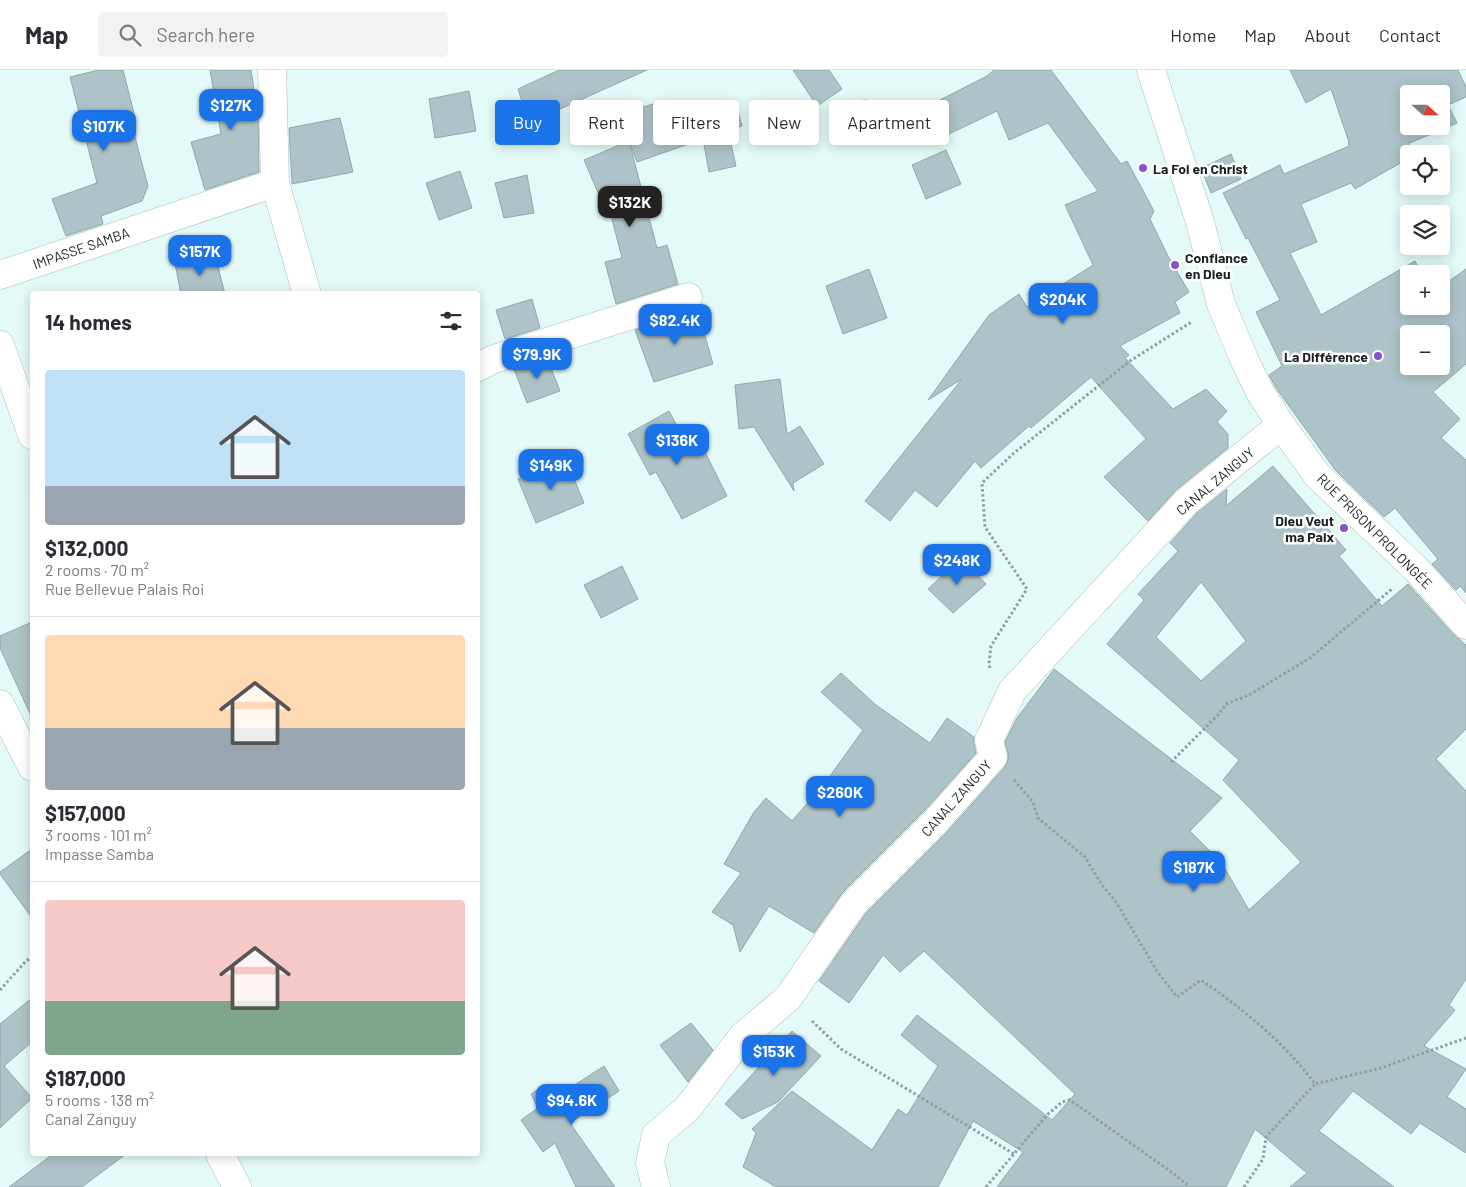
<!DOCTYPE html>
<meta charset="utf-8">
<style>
body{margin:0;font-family:Barlow,sans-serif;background:#f2f2f3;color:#2b2b33;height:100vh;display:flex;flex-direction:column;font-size:19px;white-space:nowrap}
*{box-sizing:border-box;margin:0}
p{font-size:16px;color:#7c7c81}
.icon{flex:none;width:28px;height:28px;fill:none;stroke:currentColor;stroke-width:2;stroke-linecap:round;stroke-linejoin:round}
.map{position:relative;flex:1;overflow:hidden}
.side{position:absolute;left:30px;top:221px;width:450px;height:865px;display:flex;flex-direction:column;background:#fff;border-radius:5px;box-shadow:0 2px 12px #0003}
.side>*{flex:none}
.top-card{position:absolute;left:495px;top:30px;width:475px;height:45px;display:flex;gap:10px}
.needle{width:32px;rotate:111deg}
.controls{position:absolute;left:1400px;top:15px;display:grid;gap:10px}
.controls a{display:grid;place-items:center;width:50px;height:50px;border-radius:5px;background:#fff;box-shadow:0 2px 12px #0003;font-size:25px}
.price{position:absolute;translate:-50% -42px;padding:0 11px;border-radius:10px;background:#1a73e8;color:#fff;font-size:16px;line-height:32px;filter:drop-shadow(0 1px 2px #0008)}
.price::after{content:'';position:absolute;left:50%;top:30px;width:15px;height:11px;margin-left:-8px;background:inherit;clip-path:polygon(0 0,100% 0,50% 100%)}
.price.active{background:#222;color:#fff}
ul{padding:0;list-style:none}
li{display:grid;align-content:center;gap:10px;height:265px;padding:0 15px}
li+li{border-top:1px solid #e1e1e2}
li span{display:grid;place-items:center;height:155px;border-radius:5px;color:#555}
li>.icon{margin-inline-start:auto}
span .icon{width:90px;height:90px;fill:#fffc;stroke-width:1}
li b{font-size:21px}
h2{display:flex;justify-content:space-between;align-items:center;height:60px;padding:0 15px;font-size:21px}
.pill{padding:0 18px;border-radius:5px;background:#fff;box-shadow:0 2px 12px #0003;font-size:18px;line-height:45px}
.pill.active{background:#1a73e8;color:#fff}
header{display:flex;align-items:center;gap:30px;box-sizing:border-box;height:70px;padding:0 25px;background:#fff;border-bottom:1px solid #e1e1e2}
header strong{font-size:24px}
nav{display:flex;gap:28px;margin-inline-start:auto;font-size:18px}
.search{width:350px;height:45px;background:#f2f2f3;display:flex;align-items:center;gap:12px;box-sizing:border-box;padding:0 18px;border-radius:5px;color:#7c7c81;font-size:19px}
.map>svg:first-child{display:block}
.building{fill:#aec3c8;stroke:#92a7ac;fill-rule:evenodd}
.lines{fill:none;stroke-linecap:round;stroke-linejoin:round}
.minor-casing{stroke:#a7bdbb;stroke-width:29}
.path{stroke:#8fa09f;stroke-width:3;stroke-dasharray:2.5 2.5;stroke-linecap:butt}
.minor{stroke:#fff;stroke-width:28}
.poi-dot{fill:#8452ca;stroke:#fff;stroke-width:2}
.labels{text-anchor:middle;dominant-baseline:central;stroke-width:5;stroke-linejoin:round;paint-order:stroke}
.poi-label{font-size:14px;font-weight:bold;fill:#182020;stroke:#fff;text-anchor:start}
.street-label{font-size:14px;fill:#182020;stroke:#fff}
</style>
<header>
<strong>Map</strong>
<div class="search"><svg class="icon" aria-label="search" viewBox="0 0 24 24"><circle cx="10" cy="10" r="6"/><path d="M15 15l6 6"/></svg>Search here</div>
<nav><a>Home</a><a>Map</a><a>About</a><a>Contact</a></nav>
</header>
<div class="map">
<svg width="1466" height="1117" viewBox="0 0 1466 1117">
<rect width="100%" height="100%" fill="#e3faf8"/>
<g class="building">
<path d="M99,0H123L136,51L131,52L148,116L142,131L101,146L103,154L66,166L52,129L97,113L70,7Z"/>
<path d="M210,0H251L258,45L259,102L205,120L191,72L221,64Z"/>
<path d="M559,0H647L529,53L518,19Z"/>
<path d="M793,0H829L842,19L817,36Z"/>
<path d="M994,0H1051L1121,94L1127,91L1154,141L1150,149L1168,186L1189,222L1175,232L1180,243L1120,276L1129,285L1125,288L1173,339L1206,319L1227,341L1217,352L1228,364V378L1176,420L1148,451L1104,407L1146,369L1091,307L1031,358L1029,356L981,398L975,391L937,437L915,420L890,451L865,431L962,309L928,330L989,245L1019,224L1027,237L1093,195L1065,135L1098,121L1048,53L1009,70L997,41L949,64L925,70L919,41L933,38L932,34L987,6Z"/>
<path d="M1290,0H1458L1466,17V27L1448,35L1457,53L1410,73L1409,71V88L1355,119L1351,113L1301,134L1317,172L1290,183L1321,245L1415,191L1422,204H1409V236H1441V217L1466,199V294L1433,322L1460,349L1441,368L1466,390V523L1460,516L1456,520L1432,494L1438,489L1395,438L1384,447L1336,401L1276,318L1269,305L1282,296L1256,242L1280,230L1248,168L1246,169L1223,123L1280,95L1284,104L1349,76L1348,73L1349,72L1331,19L1306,33ZM1409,24H1441V56H1409ZM1409,264H1441V296H1409Z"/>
<path d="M469,21L476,61L435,68L429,29Z"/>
<path d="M867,30L870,64L837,67L834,32Z"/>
<path d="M662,31L671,52L737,38L742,56L728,61L736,96L709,102L703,69L637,92L619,45Z"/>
<path d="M340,48L353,102L292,114L289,58Z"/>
<path d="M629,71L657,178L667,175L678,214L616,234L605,192L622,188L605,122L599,125L584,90Z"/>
<path d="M946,80L961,114L926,129L912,95Z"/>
<path d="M1231,84L1241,109L1211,123L1201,98Z"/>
<path d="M460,101L472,138L439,150L426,113Z"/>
<path d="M527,105L534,143L504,148L495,113Z"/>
<path d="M215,185L225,224H181L175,194Z"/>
<path d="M869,199L887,248L843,264L826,216Z"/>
<path d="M532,229L540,258L505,269L496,240Z"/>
<path d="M698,241L713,294L654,312L635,260Z"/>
<path d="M547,288L560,321L527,333L514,299Z"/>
<path d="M780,309L787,364L800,356L824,394L793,413L794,421L754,357L739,359L735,315Z"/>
<path d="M669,341L693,386L704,380L727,426L682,449L656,402L650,405L628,364Z"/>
<path d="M566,389L584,433L536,453L518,409Z"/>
<path d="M1273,396L1346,480L1339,486L1382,536L1408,514L1454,565L1466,575V659L1436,689L1466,721V909L1449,935L1455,940L1424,976L1466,999L1447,1027L1466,1039V1083L1420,1053L1411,1064L1353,1021L1319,1061L1394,1117H1290L1307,1103L1255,1059L1226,1117H997L1023,1082L973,1051L938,1117H776L743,1097L756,1063L752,1059L792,1021L872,1080L898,1039L907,1045L938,996L901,965L917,945L1052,1050L1075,1024L924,881L900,902L883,885L849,933L819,911L866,843L948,761L1005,697L1008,690V683L1005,672L1017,648L1054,599L1222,728L1190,761L1221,792L1249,840L1301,792L1223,710L1239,690L1107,574L1144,530L1138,524L1178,481L1170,473L1197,443L1227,419L1226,436ZM1201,512L1246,571L1201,611L1156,567Z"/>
<path d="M961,488L986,514L953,543L928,519Z"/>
<path d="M622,496L638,529L601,548L584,515Z"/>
<path d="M32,552V648L0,578V566Z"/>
<path d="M841,603L876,635L930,673L947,648L974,667V674L976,683L925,740L843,822L814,863L769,836L740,882L733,855L712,842L741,803L724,794L754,742L766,728L792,751L825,713L863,660L821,622Z"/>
<path d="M32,779V848L0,804V802Z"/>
<path d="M32,928V972L4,996L32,1028L0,1058V954Z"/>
<path d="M691,953L713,980L688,1012L660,975Z"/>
<path d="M792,961L821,986L778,1032L742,1049L725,1034Z"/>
<path d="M604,996L619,1021L570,1053L615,1117H576L555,1073L543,1082L521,1050L538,1038L531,1024L544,1016L553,1029Z"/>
<path d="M53,1084H126L82,1117H9Z"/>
</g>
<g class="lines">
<defs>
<g id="minor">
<path d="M272,0L275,113L307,224"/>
<path d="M1151,0L1200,152L1221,234L1244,289L1260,322L1281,355L1318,406L1416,499L1466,555"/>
<path d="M0,205L275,113"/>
<path d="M0,275L32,365"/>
<path d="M478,297L494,289L688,227"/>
<path d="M0,634L32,697"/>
<path d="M220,1084L237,1117"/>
<path d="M656,1117L650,1093L656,1065L687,1039L742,967L788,928L854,833L936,751L993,687L989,670L1012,621L1186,432L1281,355"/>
</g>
</defs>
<use href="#minor" class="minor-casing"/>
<g class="path">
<path d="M990,598L989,594L991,576L1027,519L985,457L982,413L1014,383L1130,291L1193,251"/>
<path d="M1171,692L1218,645L1226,634L1249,625L1310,588L1392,519"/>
<path d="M1014,710L1033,732L1038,748L1085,787L1102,815L1116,832L1157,901L1177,927L1201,910C1243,939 1285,973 1315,1014L1381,998L1466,968"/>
<path d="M0,920L26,891L32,887"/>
<path d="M812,951L841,979L1014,1084"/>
<path d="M986,1117L1047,1045L1062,1032L1070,1030L1174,1104L1190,1117"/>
<path d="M1244,1117L1263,1089L1266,1067L1315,1014"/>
</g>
<use href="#minor" class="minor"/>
</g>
<g class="poi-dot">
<circle cx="1143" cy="98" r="5"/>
<circle cx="1175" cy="195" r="5"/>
<circle cx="1378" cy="286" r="5"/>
<circle cx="1344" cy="458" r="5"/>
</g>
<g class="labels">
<g class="poi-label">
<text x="1153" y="98">La Foi en Christ</text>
<text x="1185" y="187">Confiance<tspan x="1185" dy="16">en Dieu</tspan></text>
<text x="1368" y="286" text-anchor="end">La Différence</text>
<text x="1334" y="450" text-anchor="end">Dieu Veut<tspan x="1334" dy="16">ma Paix</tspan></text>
</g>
<g class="street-label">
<text transform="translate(81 178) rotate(-19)">IMPASSE SAMBA</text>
<text transform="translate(1215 411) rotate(-40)">CANAL ZANGUY</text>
<text transform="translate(1375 461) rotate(45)">RUE PRISON PROLONGÉE</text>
<text transform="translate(956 728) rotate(-48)">CANAL ZANGUY</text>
</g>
</g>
</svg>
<div class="controls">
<a><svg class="needle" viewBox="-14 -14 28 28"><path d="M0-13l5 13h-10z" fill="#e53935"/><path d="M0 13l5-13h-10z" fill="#7c7c81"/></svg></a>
<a><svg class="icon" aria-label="locate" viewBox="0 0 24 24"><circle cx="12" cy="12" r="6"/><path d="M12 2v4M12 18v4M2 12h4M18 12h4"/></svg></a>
<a><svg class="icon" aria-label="layers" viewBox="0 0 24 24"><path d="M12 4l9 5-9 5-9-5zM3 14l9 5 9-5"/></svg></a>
<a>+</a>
<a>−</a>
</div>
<b class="price" style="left:231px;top:61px">$127K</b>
<b class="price" style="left:104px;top:82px">$107K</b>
<b class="price active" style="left:630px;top:158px">$132K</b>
<b class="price" style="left:200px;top:207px">$157K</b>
<b class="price" style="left:1063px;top:255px">$204K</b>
<b class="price" style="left:675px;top:276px">$82.4K</b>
<b class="price" style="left:537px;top:310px">$79.9K</b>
<b class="price" style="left:677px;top:396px">$136K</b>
<b class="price" style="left:551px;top:421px">$149K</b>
<b class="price" style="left:957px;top:516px">$248K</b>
<b class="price" style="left:840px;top:748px">$260K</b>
<b class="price" style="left:1194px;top:823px">$187K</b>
<b class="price" style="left:774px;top:1007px">$153K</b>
<b class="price" style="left:572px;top:1056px">$94.6K</b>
<div class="top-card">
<a class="pill active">Buy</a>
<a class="pill">Rent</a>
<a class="pill">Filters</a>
<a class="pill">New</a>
<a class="pill">Apartment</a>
</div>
<section class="side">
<h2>14 homes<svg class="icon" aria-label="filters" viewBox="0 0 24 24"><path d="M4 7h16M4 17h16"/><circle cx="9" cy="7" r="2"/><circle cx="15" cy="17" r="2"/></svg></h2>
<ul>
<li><span style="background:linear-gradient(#bfe0f5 75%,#9aa5b1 0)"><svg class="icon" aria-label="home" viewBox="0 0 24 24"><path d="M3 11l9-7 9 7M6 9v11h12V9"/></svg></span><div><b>$132,000</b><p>2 rooms · 70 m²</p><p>Rue Bellevue Palais Roi</p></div></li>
<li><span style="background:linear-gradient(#ffd9b3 60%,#9aa5b1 0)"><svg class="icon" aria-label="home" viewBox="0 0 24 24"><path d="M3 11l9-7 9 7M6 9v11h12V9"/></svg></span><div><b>$157,000</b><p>3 rooms · 101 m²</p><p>Impasse Samba</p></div></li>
<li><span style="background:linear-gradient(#f6c9c9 65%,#7fa58c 0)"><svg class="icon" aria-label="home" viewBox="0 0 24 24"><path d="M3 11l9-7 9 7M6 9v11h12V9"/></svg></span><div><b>$187,000</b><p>5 rooms · 138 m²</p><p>Canal Zanguy</p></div></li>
</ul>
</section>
</div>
